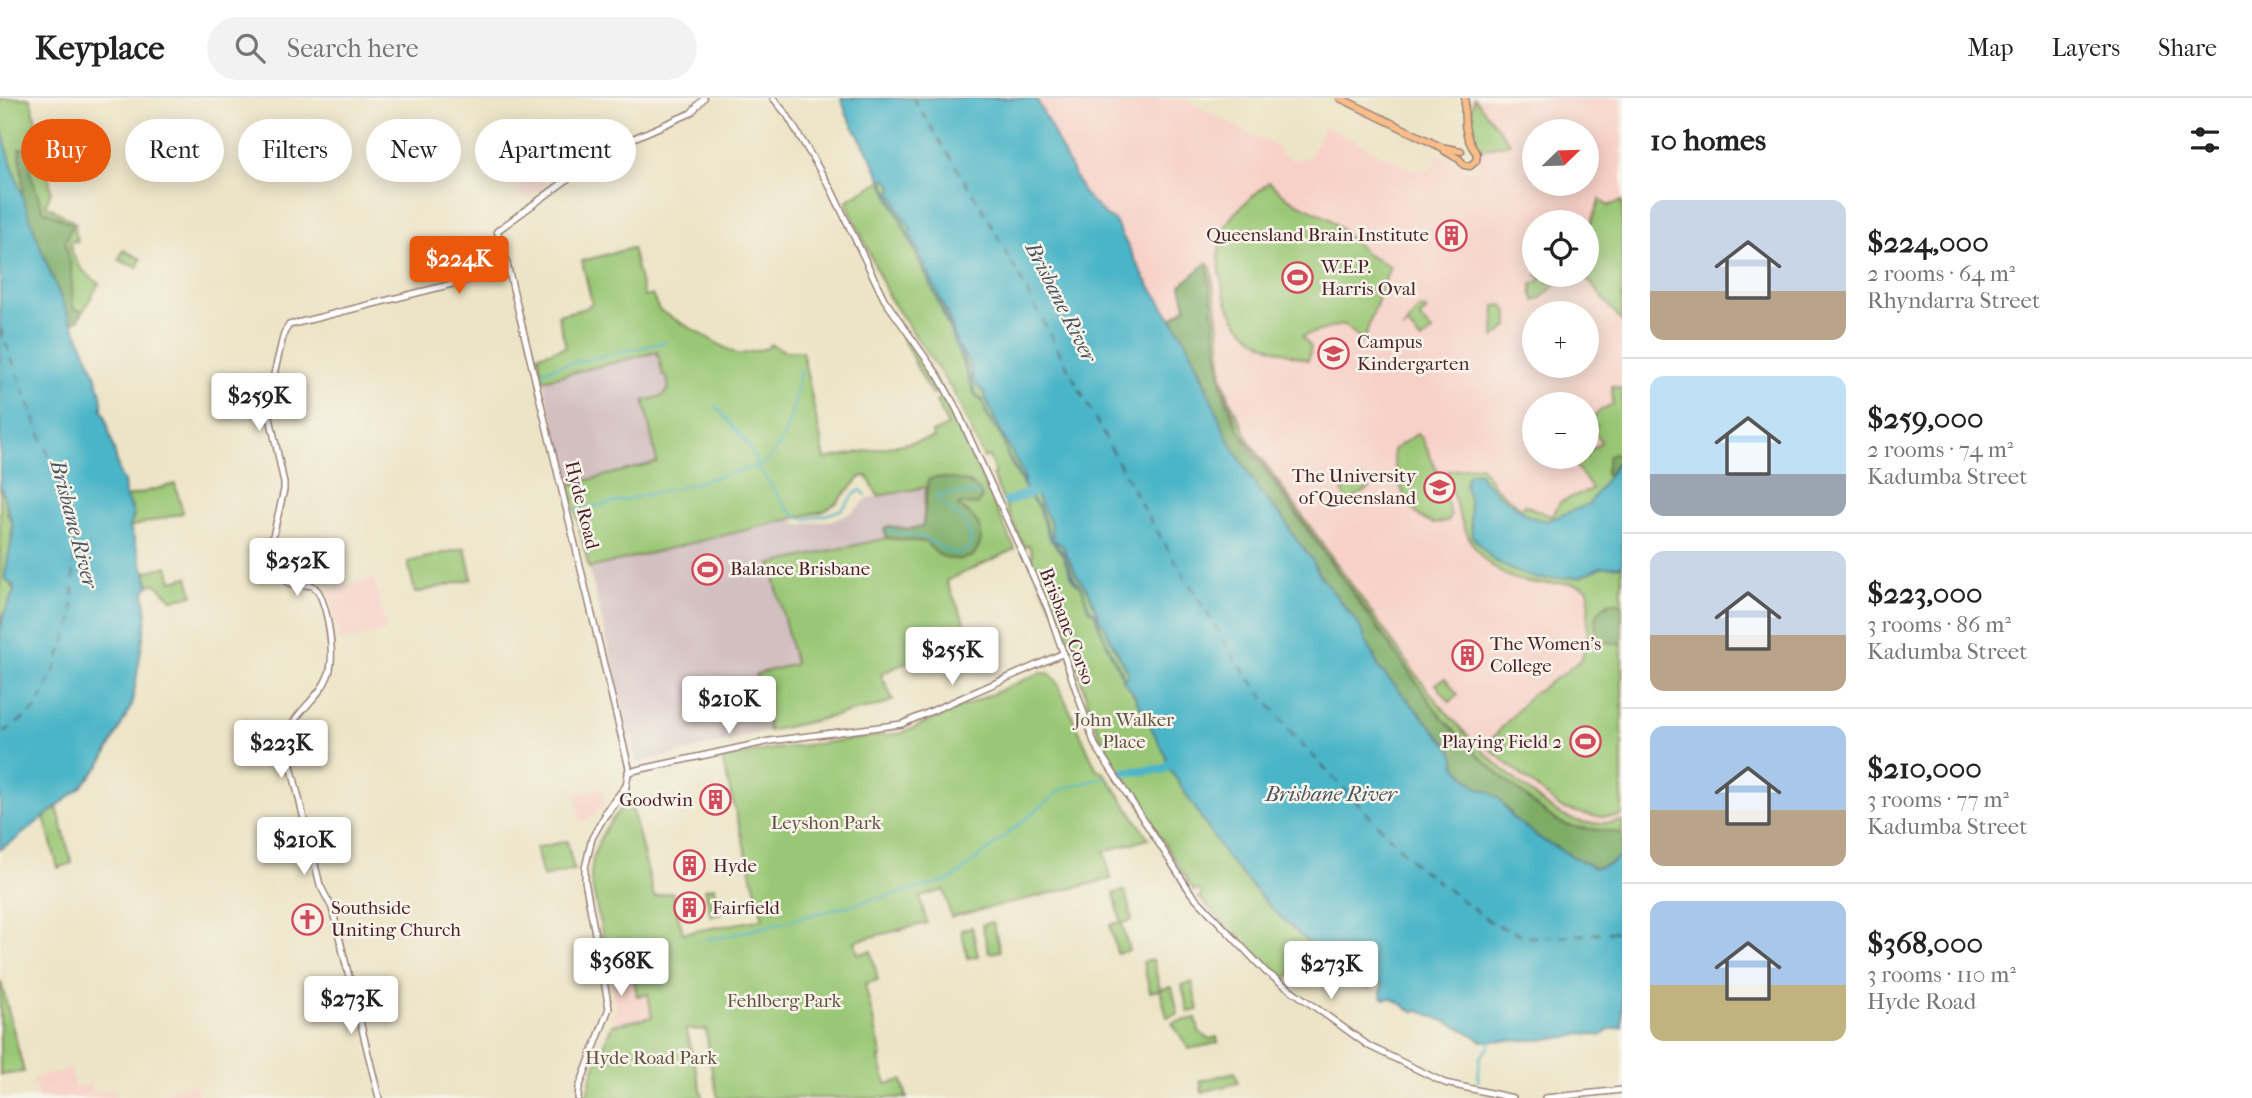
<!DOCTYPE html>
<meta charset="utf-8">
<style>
body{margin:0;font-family:"IM FELL French Canon",serif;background:#f2f2f2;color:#222;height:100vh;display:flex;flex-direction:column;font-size:26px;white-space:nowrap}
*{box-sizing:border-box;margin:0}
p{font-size:23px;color:#767676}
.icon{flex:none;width:38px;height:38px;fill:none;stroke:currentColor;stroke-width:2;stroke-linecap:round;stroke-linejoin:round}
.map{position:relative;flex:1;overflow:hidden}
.sheet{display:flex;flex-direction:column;background:#fff;width:630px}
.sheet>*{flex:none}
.banner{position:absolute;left:21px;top:21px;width:665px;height:63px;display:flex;gap:14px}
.needle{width:46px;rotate:67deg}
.fabs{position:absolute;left:1522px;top:21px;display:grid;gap:14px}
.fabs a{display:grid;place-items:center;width:77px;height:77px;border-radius:50%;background:#fff;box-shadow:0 4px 18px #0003;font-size:35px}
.price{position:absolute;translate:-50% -60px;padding:0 16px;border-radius:7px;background:#fff;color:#222;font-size:23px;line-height:46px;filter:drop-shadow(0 2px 4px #0008)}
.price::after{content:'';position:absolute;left:50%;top:42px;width:21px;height:16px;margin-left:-10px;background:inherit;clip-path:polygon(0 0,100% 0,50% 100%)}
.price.active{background:#ea580c;color:#fff}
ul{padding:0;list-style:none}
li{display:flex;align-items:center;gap:21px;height:175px;padding:0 28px}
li+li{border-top:2px solid #e0e0e0}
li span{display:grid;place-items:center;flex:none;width:196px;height:140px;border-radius:14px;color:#555}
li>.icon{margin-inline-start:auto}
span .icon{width:84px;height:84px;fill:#fffc;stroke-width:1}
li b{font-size:30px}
h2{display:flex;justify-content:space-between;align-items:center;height:84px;padding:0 28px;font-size:30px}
.pill{padding:0 24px;border-radius:32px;background:#fff;box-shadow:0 4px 18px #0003;font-size:24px;line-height:63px}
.pill.active{background:#ea580c;color:#fff}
header{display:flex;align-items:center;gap:42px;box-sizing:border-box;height:98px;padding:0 35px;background:#fff;border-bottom:2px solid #e0e0e0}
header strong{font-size:33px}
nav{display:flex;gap:38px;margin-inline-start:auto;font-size:24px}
.search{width:490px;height:63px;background:#f2f2f2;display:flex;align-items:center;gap:18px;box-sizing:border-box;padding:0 24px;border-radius:38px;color:#767676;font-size:26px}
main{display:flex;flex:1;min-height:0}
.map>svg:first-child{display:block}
.built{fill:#f7d1c8;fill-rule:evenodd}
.industrial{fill:#d2bfc0}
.green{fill:#9ac774;stroke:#727350;stroke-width:2}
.forest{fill:#7bac66;stroke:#626648;stroke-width:2}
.water{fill:#4bb5c8;stroke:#4a6a7a;stroke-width:2;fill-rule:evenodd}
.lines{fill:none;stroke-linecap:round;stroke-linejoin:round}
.stream{stroke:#4bb5c8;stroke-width:2}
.river{stroke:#4bb5c8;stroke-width:9}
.ferry{stroke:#4a5462;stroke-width:2;stroke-dasharray:9 7;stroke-linecap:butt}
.minor-casing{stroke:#9b8278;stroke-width:8}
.major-casing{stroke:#9b8278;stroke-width:9}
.minor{stroke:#fff;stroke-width:5}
.major{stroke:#f8bd88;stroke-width:6}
.labels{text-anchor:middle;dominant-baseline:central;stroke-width:5;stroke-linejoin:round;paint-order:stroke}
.poi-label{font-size:19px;fill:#4a1f2b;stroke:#f7f3e8;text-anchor:start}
.street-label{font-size:19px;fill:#4a1f2b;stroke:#f7f3e8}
.park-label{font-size:19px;fill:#625141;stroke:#f7f3e8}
.water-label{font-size:21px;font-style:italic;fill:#4a5462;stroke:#f7f3e8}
</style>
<header>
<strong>Keyplace</strong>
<div class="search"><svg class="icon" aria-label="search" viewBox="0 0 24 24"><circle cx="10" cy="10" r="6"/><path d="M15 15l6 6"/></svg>Search here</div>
<nav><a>Map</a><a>Layers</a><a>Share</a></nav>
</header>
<main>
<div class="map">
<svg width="1622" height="1000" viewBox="0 0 1622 1000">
<rect width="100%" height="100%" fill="#f7f3e8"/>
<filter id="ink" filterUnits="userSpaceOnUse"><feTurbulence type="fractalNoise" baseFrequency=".0143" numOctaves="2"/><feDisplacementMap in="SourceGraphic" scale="14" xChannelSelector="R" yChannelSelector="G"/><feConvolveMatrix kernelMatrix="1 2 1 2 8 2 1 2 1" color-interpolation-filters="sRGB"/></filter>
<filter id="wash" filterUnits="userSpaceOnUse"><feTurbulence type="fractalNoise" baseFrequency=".00686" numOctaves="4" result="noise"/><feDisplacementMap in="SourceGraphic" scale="28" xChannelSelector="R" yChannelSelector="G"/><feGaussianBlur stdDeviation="1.57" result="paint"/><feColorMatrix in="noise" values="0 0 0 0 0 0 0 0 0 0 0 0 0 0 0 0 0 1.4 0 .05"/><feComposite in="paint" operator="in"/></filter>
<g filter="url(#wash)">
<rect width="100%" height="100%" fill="#ece4c6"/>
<g class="built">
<path d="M1036,0H1181L1277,49L1280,56L1294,62L1303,60L1307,61L1315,49L1324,28L1412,71H1432L1439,56L1453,63L1462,71L1471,73L1477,70L1481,60L1479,51L1473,46L1468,22L1471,0H1622V757L1478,690L1205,281L1187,244L1144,179L1114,122L1106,118L1083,95ZM1535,33H1587V86H1535ZM1535,124H1587V177H1535ZM1535,215H1587V268H1535ZM1535,306H1587V359H1535Z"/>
<path d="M532,63L543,64L544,89L529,100L518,96Z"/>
<path d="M374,480L387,533L338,545L339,537L327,491Z"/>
<path d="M601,690L605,706L587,722L581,723L575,696Z"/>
<path d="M634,878L637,898L648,896L652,919L612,927L616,911L611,883Z"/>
<path d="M71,971L75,989L90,985L93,995L114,990L117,1000H38L33,980Z"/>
<path d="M196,986L199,1000H168L166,993Z"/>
</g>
<g class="industrial">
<path d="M657,254L663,276H666L669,290L663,299L644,304L657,364L569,387L543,282Z"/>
<path d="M926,389L923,428L910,431L896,428L884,432L887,440L771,466L795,566L756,576L769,633L639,665L636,662L589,470L791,420L798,427L834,422L854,413L867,401L878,398Z"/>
</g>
<g class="green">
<path d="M0,0H30L50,74L48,75L51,93L46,107L76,125L74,133L78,143L70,144C71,162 85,177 99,185L79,221L71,226L22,102L0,27Z"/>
<path d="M1474,0L1510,45L1484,51L1475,46L1469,23Z"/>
<path d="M563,33L598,49L561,78L559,35Z"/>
<path d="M886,80L893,89L891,92L910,129V132L948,218L954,238L970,267L972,280L984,295L996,324L1024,378L1025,383L1022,385L1029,398L1034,394L1036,396L1047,416L1054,436L1050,439L1062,447L1077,478L1089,494L1100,522L1105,528L1110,541L1127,572V579L1123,582L1361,871L1354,879L1356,881L1346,886L1339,877L1346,874L1347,868L1320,849L1285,881L1239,842L1241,839L1237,835L1234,837L1199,799L1202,796L1198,791L1194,793L1104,648L1089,609L1069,542L1057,512L1052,509L1029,460L1033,457L1029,447L1024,449L992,377L995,375L989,358L984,360L954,295L889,199L846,103Z"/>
<path d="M1269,84L1289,101L1330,121L1369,158L1390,168L1363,244L1344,226L1302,238L1311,249L1308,262C1259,248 1229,235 1221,179C1219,165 1217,150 1222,136C1229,115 1253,99 1269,84Z"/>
<path d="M1600,101L1608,108L1622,103V224L1584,177H1587V136Z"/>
<path d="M632,150L644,199L652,197L659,212L738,257L768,250L770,246L785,253H802L825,361L934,340L932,335L948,328L936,303L941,300L947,306L1015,451L946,483L970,535L881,576L893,602L883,607L769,633L756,576L795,566L771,466L887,440L926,444L923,428L926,389L878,398L867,378L861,379L836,405L824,413L589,470L569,387L657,364L644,303L663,298L669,290L666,277H663L657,254L543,282L538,257L566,249L558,217L586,210L592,205L582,163Z"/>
<path d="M123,152L141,161L137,170L119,162Z"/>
<path d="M1207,165L1211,169L1219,229L1222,278L1230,302L1250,344L1412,571C1446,617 1479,653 1524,689C1539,702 1554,716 1574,722C1589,727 1606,726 1622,723V736C1603,730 1583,733 1564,726C1550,720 1536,708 1525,698C1492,672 1463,644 1436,612L1238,330L1219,276Z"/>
<path d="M1537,177H1545L1549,184L1565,178L1541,200L1535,203L1532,196V186L1542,181Z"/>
<path d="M1502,207L1508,214V229L1494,240L1495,208Z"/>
<path d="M1422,210L1426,211V214L1420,219L1432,234L1421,243L1408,227L1402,232L1417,213Z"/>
<path d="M902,235L929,270L943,294L933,296L928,291L902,239Z"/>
<path d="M1612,288L1622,291V717L1618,719L1592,718L1561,710L1489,650L1490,643L1531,597L1567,573L1582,560L1587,540L1589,496L1588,491C1573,481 1552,487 1535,485C1473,479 1461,425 1447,376L1448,373L1480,367L1494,388L1521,410L1525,407L1552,419L1560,404L1592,391L1574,365L1582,359H1587V355L1601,344L1593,332L1597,328L1589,320L1594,319L1601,312L1613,306Z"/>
<path d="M1417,336L1422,340L1440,380L1451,418L1448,423L1433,426C1428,423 1422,421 1418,417C1402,403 1394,372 1393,352Z"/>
<path d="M1362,380L1369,391L1348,403L1342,393Z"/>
<path d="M175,386L183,415L130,429L132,410L126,399Z"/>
<path d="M0,387H2L8,417L12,425L9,484L14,493L3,518L0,534Z"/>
<path d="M465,450L472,481L415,495L408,464Z"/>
<path d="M168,468L172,483L188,479L193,497L173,502L156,486L149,487L145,474Z"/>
<path d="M1040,575H1049L1056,582L1096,670L1105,676L1149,741L1104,753L1111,781L951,819L944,792L920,799L927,825L855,843L858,856L871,853L878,882L865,886L882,959L879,960L886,986L902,982L907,1000H718L711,969L706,932L686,931L703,1000H586L593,973L612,927L652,919L648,896L637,898L629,854L607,858L591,783C590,751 606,724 630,702L654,799L672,794L683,835L763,821L722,661L767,652L902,635Z"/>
<path d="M1445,580L1458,597L1450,604L1436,586Z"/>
<path d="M57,709L72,765L58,770L44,719Z"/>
<path d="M567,743L574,772L543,779L536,750Z"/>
<path d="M714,789L721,816L711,818L705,791Z"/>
<path d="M1125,793L1132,822L1122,825L1129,853L1117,855L1110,827L1121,824L1114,795Z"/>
<path d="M993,824L1000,853L989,855L982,827Z"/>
<path d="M972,829L978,858L968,860L961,832Z"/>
<path d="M1153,862L1160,891L1172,889L1178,916L1167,919L1160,892L1150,894L1143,864Z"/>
<path d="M1,884L24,974L0,977V885Z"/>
<path d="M1192,884L1198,912L1188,914L1182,887Z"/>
<path d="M1196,920L1199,934L1210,941L1217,939L1218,945L1189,951L1172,925Z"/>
<path d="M1235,974L1238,985L1202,994L1200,983Z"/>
</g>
<g class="forest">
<path d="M30,50L31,77L43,112L73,126L65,144L71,167L73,210L82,213L79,221L71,226L22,102L23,88L19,51Z"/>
<path d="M1207,165L1222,290L1231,316L1249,350L1436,612C1463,644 1492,672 1525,698C1536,708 1550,720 1564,726C1583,733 1603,730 1622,736V757L1610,766L1594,770L1542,742L1513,720L1510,713L1487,693L1478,690L1468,682L1456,668L1454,657L1449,648L1379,570L1358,525L1320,478L1313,463L1293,437L1285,422L1259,393L1228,341L1208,296L1205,281L1187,244L1172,220L1186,209L1181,187Z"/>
<path d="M1614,355L1622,357V366L1616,365L1607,378L1605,377L1609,357Z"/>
<path d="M936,379C954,382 976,380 982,399L978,407L959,406L958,408C978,419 990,436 973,458C954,465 938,461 926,444L887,440L884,432L888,428L910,431L923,428L928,382Z"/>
<path d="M1611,504L1622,506V546L1598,543C1594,524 1592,514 1611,504Z"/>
</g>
<g class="water">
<path d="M841,0H1036L1083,95L1106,118L1114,122L1144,179L1187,244L1228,341L1259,393L1285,422L1293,437L1313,463L1320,478L1358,525L1379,570L1449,648L1454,657L1456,668L1469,682L1478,690L1487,693L1499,700L1513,720L1542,742L1594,770L1610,766L1622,757V929L1609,932L1601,938L1583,935L1576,938L1538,942L1481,943C1466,929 1435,921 1417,911L1415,914L1409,912L1402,906L1391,900L1385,901L1381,898L1382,887L1377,883L1372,884L1368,890L1346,874L1347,867L1320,849L1317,853L1271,810L1227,760L1168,668L1165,656L1132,593L1123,582L1122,574L1111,556L1095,516L1088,510L1082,490L1073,482L1062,456L1050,441L1038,409L1030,399L1008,359L1003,342L986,316L983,304L975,297L938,203L873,63L847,17ZM886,80L893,89L891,94C898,104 901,121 910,129V135L948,218L957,245L883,82ZM958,247L970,267L974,284L984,295L996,324L1024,378V384L1008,358L1003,342L987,316L983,303L976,297ZM1034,394L1050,423L1053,438L1050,437L1039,409L1030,399ZM1051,440L1062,447L1077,478L1089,494L1100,522L1105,528L1110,541L1127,572V579L1123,580L1097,524L1096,516L1088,509L1082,490L1074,481L1063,455Z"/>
<path d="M0,27C17,85 36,141 59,196C71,226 105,282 102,312L105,317L121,380L124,382L125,397L134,417L130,429L149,487L144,495L147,516L132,607L100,668L79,691L16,741L0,751V534L3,518L14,493V488L4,480L13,436L12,425L0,387Z"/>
<path d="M1616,367H1622V468L1601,469L1580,479L1538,481L1514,473L1492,461L1472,438L1469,401L1465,388L1467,377L1479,374L1482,381L1496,394L1530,419L1547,423L1589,406Z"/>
</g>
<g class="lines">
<g class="stream">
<path d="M542,274L554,269L666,244"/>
<path d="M716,308L749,348L758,369L788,412L799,420L807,421L829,416L842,411L857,394L861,392L866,397"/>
<path d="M758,369C786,356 797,299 800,271"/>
<path d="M676,390L756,368"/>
<path d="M575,413L672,391"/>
<path d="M887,432C898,435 910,436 921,439C940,444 951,466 971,448C972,417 952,419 936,399L938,396L980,395"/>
<path d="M706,841L720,840L946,783L954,780L1062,691L1107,679"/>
<path d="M1478,984L1480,959L1489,949L1490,943"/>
</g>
<g class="river">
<path d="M1007,403L1039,392"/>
<path d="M1124,674L1164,671L1171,664"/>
</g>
<g class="ferry">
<path d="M913,0L985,115L1143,410L1235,561L1292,636L1417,768L1492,825L1527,839H1557L1622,833"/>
<path d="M0,230L57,379L74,445L73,520L55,571L36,611L0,638"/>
</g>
</g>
</g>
<g filter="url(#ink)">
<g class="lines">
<defs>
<g id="minor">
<path d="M773,0L787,17L831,91L884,201L939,279L956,310L1048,511L1095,647L1191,795L1266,874L1369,948L1445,985L1513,1000"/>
<path d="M628,674L770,643L902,626L1064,555"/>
<path d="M605,714L625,689"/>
<path d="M379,1000L332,810L320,787L286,647C288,616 318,604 328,578C336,559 328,511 318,493L313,488L289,485L282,474L273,438L284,392V385L267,305L284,235L289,227L508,172"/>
<path d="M578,1000L579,990L609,910L585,783V770L592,740L604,719L625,694L629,670L502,145L497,133L609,51L691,15L704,0"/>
<path d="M1545,1000L1622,992"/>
</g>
<g id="major">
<path d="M1340,0L1441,49L1461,53"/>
<path d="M1445,53L1459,61L1464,67L1470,68L1476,63L1477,56C1463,38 1464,22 1465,0"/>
</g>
</defs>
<use href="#minor" class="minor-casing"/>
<use href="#major" class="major-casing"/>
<use href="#minor" class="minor"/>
<use href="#major" class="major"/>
</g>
</g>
<defs>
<symbol id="building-ring" viewBox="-11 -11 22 22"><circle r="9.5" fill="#f7f3e8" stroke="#d1495b" stroke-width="1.5"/><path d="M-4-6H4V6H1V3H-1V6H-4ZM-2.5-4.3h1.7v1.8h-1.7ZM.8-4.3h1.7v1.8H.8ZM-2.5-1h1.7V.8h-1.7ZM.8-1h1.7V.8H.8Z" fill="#d1495b"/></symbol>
<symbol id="stadium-ring" viewBox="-11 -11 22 22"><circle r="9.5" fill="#f7f3e8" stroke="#d1495b" stroke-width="1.5"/><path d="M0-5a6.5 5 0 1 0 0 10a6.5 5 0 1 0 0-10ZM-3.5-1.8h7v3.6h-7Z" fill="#d1495b"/></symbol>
<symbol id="school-ring" viewBox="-11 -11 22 22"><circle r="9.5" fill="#f7f3e8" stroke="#d1495b" stroke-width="1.5"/><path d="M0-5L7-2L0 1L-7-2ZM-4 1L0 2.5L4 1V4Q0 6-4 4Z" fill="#d1495b"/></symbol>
<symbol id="university-ring" viewBox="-11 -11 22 22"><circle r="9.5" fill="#f7f3e8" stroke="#d1495b" stroke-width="1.5"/><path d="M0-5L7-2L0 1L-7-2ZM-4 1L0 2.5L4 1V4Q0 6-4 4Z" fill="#d1495b"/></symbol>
<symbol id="church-ring" viewBox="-11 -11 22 22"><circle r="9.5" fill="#f7f3e8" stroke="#d1495b" stroke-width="1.5"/><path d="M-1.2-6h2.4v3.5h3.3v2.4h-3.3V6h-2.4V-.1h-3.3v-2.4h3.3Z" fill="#d1495b"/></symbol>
</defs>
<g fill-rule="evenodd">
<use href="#building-ring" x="1434" y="120" width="35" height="35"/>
<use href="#stadium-ring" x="1280" y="162" width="35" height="35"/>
<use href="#school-ring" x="1316" y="238" width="35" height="35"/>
<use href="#university-ring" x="1422" y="372" width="35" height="35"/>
<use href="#stadium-ring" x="690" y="454" width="35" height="35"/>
<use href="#building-ring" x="1450" y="540" width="35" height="35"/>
<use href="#stadium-ring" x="1568" y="626" width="35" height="35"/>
<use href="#building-ring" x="698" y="684" width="35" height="35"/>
<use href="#building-ring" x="672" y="750" width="35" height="35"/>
<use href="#building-ring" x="672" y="792" width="35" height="35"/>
<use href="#church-ring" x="290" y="804" width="35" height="35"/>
</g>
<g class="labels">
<g class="poi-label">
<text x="1429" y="137" text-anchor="end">Queensland Brain Institute</text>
<text x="1321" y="169">W.E.P.<tspan x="1321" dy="22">Harris Oval</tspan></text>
<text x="1357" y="244">Campus<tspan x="1357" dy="22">Kindergarten</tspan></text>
<text x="1416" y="378" text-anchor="end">The University<tspan x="1416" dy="22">of Queensland</tspan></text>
<text x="730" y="471">Balance Brisbane</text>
<text x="1490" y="546">The Women's<tspan x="1490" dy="22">College</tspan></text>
<text x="1562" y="644" text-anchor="end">Playing Field 2</text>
<text x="693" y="702" text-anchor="end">Goodwin</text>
<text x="713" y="768">Hyde</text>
<text x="331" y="810">Southside<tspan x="331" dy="22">Uniting Church</tspan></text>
<text x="712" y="810">Fairfield</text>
</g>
<g class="street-label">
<text transform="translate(582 407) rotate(76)">Hyde Road</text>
<text transform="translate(1067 528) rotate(69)">Brisbane Corso</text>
</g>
<g class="park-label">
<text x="1124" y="622">John Walker<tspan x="1124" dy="22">Place</tspan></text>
<text x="826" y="725">Leyshon Park</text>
<text x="784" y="903">Fehlberg Park</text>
<text x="651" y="960">Hyde Road Park</text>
</g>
<g class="water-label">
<text transform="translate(1061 204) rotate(63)">Brisbane River</text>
<text transform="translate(74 426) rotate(75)">Brisbane River</text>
<text x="1331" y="696">Brisbane River</text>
</g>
</g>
</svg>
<div class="fabs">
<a><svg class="needle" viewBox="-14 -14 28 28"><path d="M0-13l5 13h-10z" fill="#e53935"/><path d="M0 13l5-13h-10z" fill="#767676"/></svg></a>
<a><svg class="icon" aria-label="locate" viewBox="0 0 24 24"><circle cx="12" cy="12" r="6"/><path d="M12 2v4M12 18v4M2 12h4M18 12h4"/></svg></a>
<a>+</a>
<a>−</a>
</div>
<b class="price active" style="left:459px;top:198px">$224K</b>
<b class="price" style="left:259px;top:335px">$259K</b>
<b class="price" style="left:297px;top:500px">$252K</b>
<b class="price" style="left:952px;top:589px">$255K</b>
<b class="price" style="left:729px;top:638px">$210K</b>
<b class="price" style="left:281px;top:682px">$223K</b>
<b class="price" style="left:304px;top:779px">$210K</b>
<b class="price" style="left:621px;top:900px">$368K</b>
<b class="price" style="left:1331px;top:903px">$273K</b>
<b class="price" style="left:351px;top:938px">$273K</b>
<div class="banner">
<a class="pill active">Buy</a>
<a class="pill">Rent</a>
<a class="pill">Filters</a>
<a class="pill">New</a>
<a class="pill">Apartment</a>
</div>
</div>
<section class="sheet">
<h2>10 homes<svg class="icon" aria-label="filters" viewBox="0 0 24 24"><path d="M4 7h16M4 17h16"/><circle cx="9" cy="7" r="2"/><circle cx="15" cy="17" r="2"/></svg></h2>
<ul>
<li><span style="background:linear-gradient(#c9d6e8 65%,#b9a48a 0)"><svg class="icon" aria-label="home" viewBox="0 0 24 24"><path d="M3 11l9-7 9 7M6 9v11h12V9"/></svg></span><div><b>$224,000</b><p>2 rooms · 64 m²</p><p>Rhyndarra Street</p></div></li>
<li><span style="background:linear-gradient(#bfe0f5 70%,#9aa5b1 0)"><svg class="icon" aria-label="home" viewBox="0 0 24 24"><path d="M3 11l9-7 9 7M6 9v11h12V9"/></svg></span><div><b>$259,000</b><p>2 rooms · 74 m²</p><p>Kadumba Street</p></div></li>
<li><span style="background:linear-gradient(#c9d6e8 60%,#b9a48a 0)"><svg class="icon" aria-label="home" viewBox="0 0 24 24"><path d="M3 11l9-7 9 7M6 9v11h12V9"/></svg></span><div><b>$223,000</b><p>3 rooms · 86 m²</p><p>Kadumba Street</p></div></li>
<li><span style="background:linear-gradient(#a9c7e8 60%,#b9a48a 0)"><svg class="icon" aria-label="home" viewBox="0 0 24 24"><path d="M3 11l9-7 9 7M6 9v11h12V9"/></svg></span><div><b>$210,000</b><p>3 rooms · 77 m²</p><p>Kadumba Street</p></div></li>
<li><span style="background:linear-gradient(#a9c7e8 60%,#c2b280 0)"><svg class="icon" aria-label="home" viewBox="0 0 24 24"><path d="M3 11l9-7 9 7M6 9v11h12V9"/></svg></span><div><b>$368,000</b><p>3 rooms · 110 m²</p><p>Hyde Road</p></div></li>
</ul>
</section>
</main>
